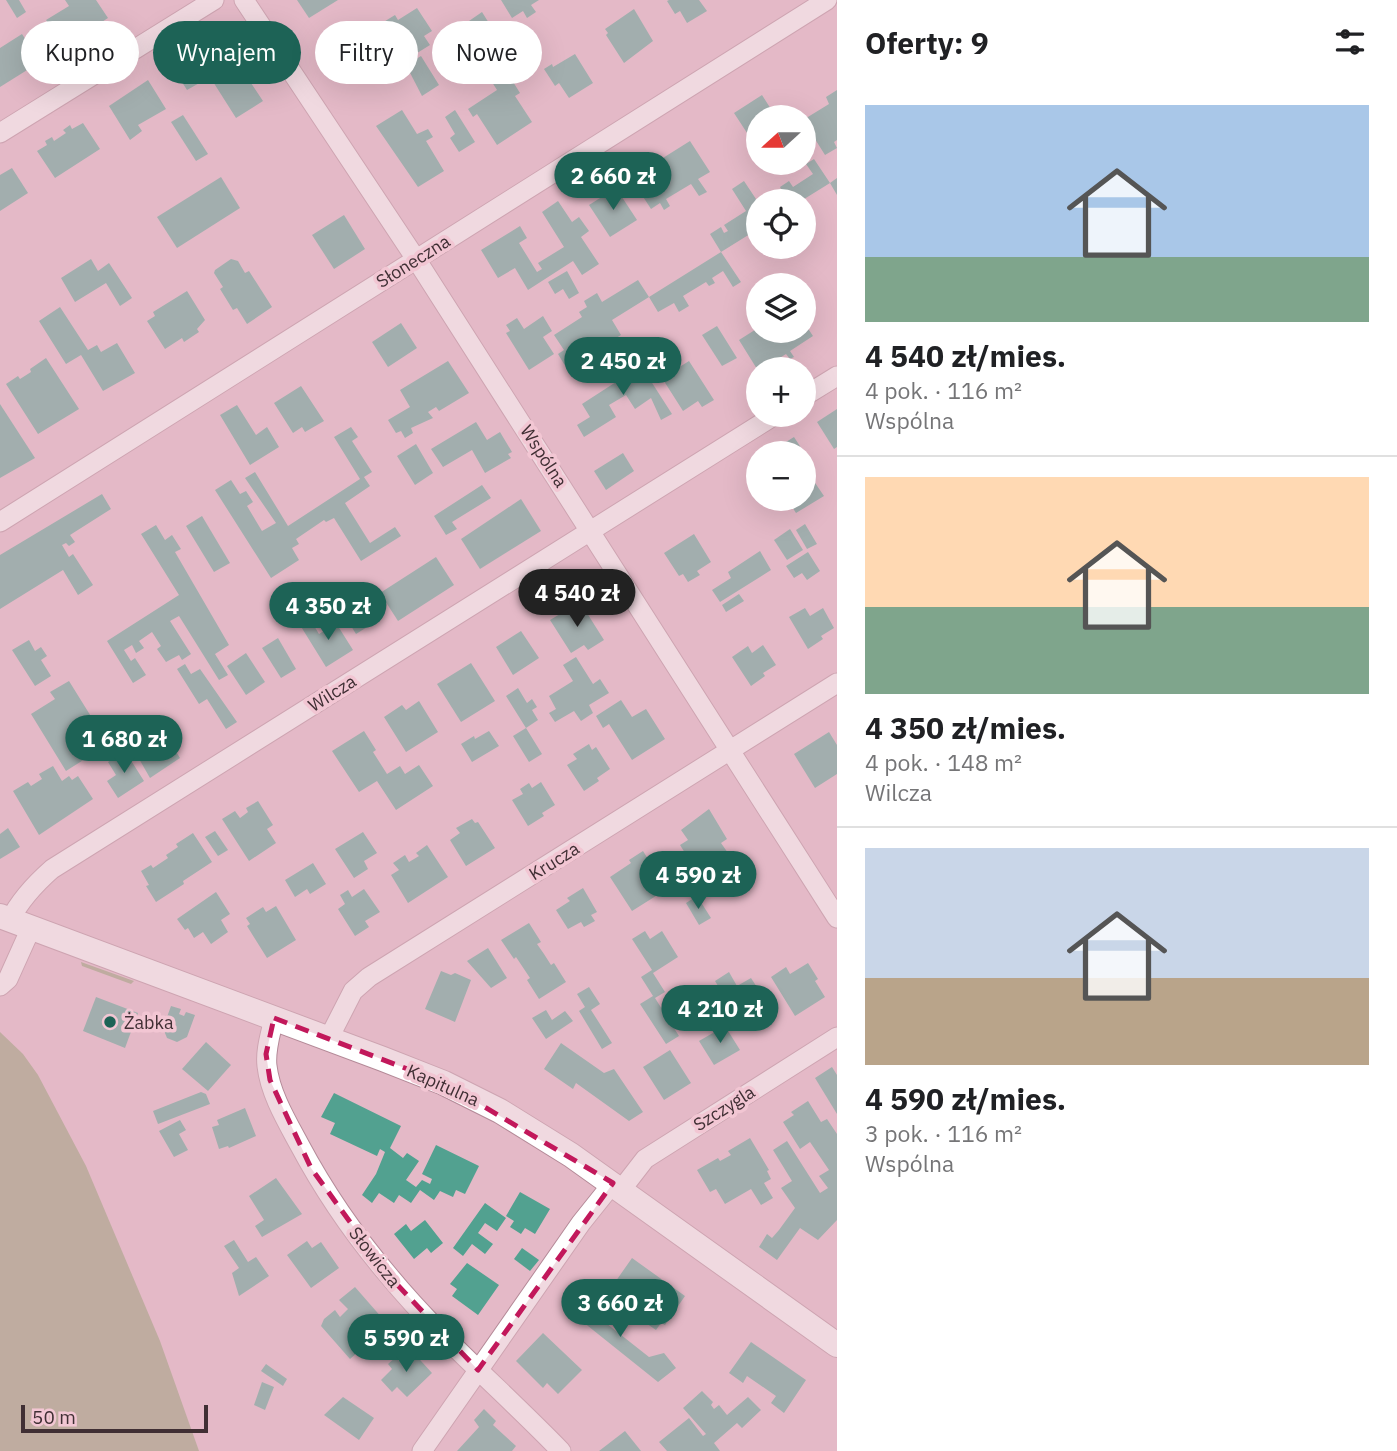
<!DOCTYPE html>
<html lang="pl">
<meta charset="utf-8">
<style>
body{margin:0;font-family:"IBM Plex Sans",sans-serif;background:#f6f6f6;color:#202124;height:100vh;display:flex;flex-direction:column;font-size:26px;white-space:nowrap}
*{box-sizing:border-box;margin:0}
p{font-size:23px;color:#757577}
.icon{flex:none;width:38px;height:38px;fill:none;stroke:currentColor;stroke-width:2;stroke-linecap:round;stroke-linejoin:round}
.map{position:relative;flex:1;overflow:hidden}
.side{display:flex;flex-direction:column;background:#fff;width:560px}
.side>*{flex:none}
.hud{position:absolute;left:21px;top:21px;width:665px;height:63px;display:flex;gap:14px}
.needle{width:46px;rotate:249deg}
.fabs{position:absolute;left:746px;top:105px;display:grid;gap:14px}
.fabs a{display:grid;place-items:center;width:70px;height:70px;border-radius:50%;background:#fff;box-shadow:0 7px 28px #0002;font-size:35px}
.scale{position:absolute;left:21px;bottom:18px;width:187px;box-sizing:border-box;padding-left:7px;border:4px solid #402f34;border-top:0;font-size:19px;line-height:24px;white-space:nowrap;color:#402f34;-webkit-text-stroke:5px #f2c6d3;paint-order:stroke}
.price{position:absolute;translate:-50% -60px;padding:0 16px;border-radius:24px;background:#1d6356;color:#fff;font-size:23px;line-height:46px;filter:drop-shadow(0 2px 4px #0008)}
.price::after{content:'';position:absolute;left:50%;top:42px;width:21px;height:16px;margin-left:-10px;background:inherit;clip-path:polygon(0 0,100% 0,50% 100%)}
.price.active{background:#222;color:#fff}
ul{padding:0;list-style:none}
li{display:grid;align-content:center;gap:14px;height:371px;padding:0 28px}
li+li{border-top:2px solid #e0e0e0}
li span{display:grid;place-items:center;height:217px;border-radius:0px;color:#555}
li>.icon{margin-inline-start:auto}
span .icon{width:126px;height:126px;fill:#fffc;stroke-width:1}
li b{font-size:30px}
h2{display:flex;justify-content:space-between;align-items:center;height:84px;padding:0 28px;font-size:30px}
.chip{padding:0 24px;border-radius:32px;background:#fff;box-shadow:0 7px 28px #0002;font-size:24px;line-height:63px}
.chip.active{background:#1d6356;color:#fff}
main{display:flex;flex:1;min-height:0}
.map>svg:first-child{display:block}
.green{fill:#929b72}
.building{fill:#52a190}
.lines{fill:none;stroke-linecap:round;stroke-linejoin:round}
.minor-casing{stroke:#b48a98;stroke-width:21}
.tertiary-casing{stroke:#b48a98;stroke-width:26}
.minor{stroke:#fff;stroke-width:19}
.tertiary{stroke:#fff;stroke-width:24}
.marked{fill:none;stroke:#c2185b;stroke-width:5;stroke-dasharray:14 9;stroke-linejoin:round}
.poi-dot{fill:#1d6356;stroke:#f2c6d3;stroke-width:2.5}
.labels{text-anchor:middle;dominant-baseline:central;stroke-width:7;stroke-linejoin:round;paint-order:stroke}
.street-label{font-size:18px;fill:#402f34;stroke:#f2c6d3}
.poi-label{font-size:18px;fill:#402f34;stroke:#f2c6d3;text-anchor:start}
</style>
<main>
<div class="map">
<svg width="837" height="1451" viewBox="0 0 837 1451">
<rect width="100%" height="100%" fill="#e4b9c7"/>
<g class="green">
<path d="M81,962L134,981L131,984L82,966Z"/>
<path d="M0,1032L23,1054L38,1075L86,1166L160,1341L199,1451H0Z"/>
</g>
<g class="building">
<path d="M6,0H19L26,12L17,18Z"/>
<path d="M65,0H96L108,18L63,47L46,20L69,6Z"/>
<path d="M297,0H338L309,18Z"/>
<path d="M501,0H539L531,5L536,12L527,18L523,11L512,18Z"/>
<path d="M669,0H699L707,11L687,23L680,11L675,14L667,1Z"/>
<path d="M417,8L432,31L424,36L430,45L406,60L382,23L395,15L398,20Z"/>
<path d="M634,9L653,41L624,63L606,35L608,33L605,29Z"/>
<path d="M482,12L504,47L491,55L469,21Z"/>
<path d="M22,34L40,62L0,87V48Z"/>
<path d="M225,44L263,101L236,118L210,77L187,90L171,65L193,51L200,60Z"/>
<path d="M575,54L593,83L569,98L559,83L555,86L544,69L552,64L553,67Z"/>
<path d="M421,56L439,85L422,96L406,65Z"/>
<path d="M505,69L520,93L515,96L532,122L497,145L477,114L473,117L468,109L497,90L490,79Z"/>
<path d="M148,80L166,109L138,125L142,131L130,140L109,106Z"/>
<path d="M837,90V140L834,142L837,148L825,155L803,120L829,104L826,97Z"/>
<path d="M762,95L776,117H758V135L751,139L734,113Z"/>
<path d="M402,110L417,134L428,129L433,137L426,141L444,171L418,187L376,126Z"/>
<path d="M455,110L475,142L459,152L450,138L455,134L445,117Z"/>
<path d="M183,115L208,154L196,161L171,122Z"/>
<path d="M83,123L100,149L55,178L37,151L47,145L45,141L52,137L54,141L66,133L63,130L70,125L72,129Z"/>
<path d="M690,141L710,172L698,179L707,192L699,196L691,184L666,199L670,206L664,210L660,203L651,209L631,178Z"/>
<path d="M814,159L830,183L801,201H770L783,193L780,187L789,181L793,187L813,174L806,164Z"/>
<path d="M12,168L28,193L0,211V175Z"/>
<path d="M221,177L240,208L177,248L157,217Z"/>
<path d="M837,178V195L830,183Z"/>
<path d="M744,181L758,202V229L721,252L741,282L733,287L723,271L712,278L715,283L709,286L706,282L683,296L689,306L679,312L674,303L658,312L649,297L721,252L710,234L721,227L724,233L728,231L724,225L746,211L732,189Z"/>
<path d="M616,188L637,220L610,237L589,205Z"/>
<path d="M558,201L572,222L579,217L589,231L581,237L599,264L582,275L573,261L528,290L515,268L498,278L481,250L520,226L527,238L519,243L537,272L542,269L538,263L564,247L542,212Z"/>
<path d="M344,215L365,249L334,269L312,235Z"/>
<path d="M91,259L98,271L109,263L132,298L120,306L106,283L75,302L61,278Z"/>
<path d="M231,259L238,261L245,273L249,271L272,307L247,324L237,308L233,310L220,289L223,287L214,273L215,270Z"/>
<path d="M567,271L579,293L569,299L563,289L555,294L548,282Z"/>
<path d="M638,280L649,297L612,320L621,335L600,348L603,352L595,357L592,353L567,369L558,354L564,350L554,335L582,317L579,312L587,307L584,301L597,293L602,302Z"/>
<path d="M187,291L205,320L197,329L199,332L184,342L182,338L165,349L147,321L155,316L153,312Z"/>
<path d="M758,299V325L751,314L758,310L753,302Z"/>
<path d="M60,307L88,350L97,345L101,352L117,343L135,373L103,391L81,355L66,364L39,321Z"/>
<path d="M543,316L552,331L543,337L554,354L529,370L506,333L510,331L506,325L517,318L524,329Z"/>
<path d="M803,321L813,336L790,351L794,357L790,359L786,354L762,369H757L739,340L758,328V331H803Z"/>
<path d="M401,323L417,348L388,367L372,342Z"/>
<path d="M717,326L737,358L722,366L702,335Z"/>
<path d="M631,350L672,414L661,420L651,398L635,409L626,395L609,405L616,417L584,437L577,425L590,417L582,404L633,371L623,355Z"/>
<path d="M46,358L79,409L38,434L6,384L18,376L20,379L31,372L30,369Z"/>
<path d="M448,361L469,393L439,411L436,407L428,412L433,418L411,428L413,433L405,438L401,431L396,433L388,420L410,407L400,390Z"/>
<path d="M689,361L714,400L702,407L698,401L683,411L662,378Z"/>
<path d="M301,386L324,421L305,432L302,427L293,433L274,403Z"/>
<path d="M0,404L35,458L0,478Z"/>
<path d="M237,405L256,435L267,427L279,447L250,465L220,415Z"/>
<path d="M837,409V447L834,449L817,422Z"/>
<path d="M476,422L487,440L500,432L512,452L508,454L511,458L485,473L472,450L443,467L431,449Z"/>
<path d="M351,427L358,437L352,441L372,472L364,477L370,486L345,503L370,543L395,527L401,536L361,561L334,518L326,522L324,520L296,539L299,544L292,548L299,560L271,578L215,490L231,480L240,494L246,491L253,502L247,506L262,531L276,523L245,478L255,472L288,526L360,479L334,437Z"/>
<path d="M794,437L809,460L803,464V453H768Z"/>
<path d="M416,444L433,473L415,485L397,456Z"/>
<path d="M623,453L634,471L606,490L594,471Z"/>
<path d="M807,471L824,496L796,513L787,499H803V473Z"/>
<path d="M482,485L491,498L452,522L457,529L446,535L434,516Z"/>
<path d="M102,494L111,509L70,535L75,542L69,546L66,543L62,545L69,557L73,554L93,585L78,595L63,570L0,609V555Z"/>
<path d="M521,499L541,531L480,569L461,539Z"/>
<path d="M202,516L230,563L214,572L186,526Z"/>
<path d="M805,524L817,544L807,549L796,530Z"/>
<path d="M156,525L165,540L172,535L181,549L175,552L229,645L215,654L228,675L219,680L179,616L170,621L191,654L182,660L179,655L166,662L157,649L161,646L152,632L139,641L144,648L136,653L132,645L124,650L131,661L135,658L146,675L133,683L107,641L179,595L141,534Z"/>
<path d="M790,529L803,550L787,560L774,540Z"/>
<path d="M694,534L711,562L697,571L700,575L688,582L683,574L679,576L664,553Z"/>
<path d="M760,551L771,570L720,602L712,590L731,578L728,572Z"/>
<path d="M808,552L820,571L807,580L802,573L794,578L786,566Z"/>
<path d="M436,557L454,585L398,621L380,593Z"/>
<path d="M362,592L380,619L356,634L339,607Z"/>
<path d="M739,594L744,601L726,612L722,605Z"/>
<path d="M580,602L604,640L588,650L584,645L571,653L550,620Z"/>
<path d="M805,608L810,616L823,608L834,628L821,636L823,639L808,649L789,617Z"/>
<path d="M310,619L319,634L336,623L353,650L326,667L300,625Z"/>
<path d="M521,631L539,658L513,675L496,647Z"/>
<path d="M278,638L296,669L281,678L262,648Z"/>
<path d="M29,640L35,651L41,647L47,656L41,660L51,676L35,686L12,650Z"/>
<path d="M763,645L776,665L763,673L765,676L751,686L732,657L748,646L752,653Z"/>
<path d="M246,653L265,682L246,695L227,666Z"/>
<path d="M576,657L593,684L600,679L609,693L589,705L593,713L581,721L574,711L555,722L549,713L556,709L549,696L573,681L563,665Z"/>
<path d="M471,663L495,701L461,722L437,684Z"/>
<path d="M185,664L191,674L200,669L237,722L226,729L207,699L199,704L177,669Z"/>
<path d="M69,681L92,718L78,724L96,752L66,771L31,714L55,699L50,692Z"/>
<path d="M518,688L527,703L532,699L537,707L532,710L538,720L526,728L542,754L529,762L513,736L526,728L506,696Z"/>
<path d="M621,700L632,717L646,709L665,739L632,760L609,724L603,728L596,716Z"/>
<path d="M419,701L438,732L406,752L384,717L402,705L406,710Z"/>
<path d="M159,724L180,758L150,778L134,750L157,735L153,728Z"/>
<path d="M364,731L376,750L373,752L387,774L400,766L405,774L419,765L433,786L396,810L377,781L359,792L332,751Z"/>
<path d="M489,731L499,746L472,762L461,744L474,736L475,739Z"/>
<path d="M829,732L837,745V774L815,788L794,754Z"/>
<path d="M589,744L592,750L596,747L610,769L597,778L599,781L584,791L567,765L577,759L573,754Z"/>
<path d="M125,751L144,781L118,798L107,781L116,775L108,762Z"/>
<path d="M53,766L62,781L69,776L72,780L78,776L93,799L39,835L13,791L28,782L31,786L42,779L39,774Z"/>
<path d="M541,782L555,805L542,813L544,816L528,826L512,800L523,794L520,789L529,783L532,788Z"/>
<path d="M258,801L273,825L267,829L276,843L249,861L222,819L235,811L240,818L248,812L246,808Z"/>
<path d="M709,809L727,839L721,843L728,853L697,872L680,845L688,840L681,830Z"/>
<path d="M472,819L475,823L478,822L495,848L466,866L450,840L460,833L456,828Z"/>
<path d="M8,828L20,847L0,859V834Z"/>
<path d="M215,831L228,850L218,856L205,837Z"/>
<path d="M363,832L377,853L364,861L368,869L354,878L335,849Z"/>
<path d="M193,833L212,862L183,881L184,884L156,902L146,886L149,885L141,871L151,865L153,868L168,858L166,855L178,847L176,844Z"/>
<path d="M427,845L448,877L408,903L391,875L399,870L393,863L405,855L409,862L419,856L416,853Z"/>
<path d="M643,851L667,889L632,911L610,877L631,863L629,860Z"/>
<path d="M313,863L326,884L310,894L307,889L295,897L285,880Z"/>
<path d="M583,888L597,912L591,915L595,921L584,927L581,922L568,929L556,910L570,901L567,898Z"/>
<path d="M364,889L380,912L365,921L369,927L355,936L338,909L345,904L340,895L348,890L352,897Z"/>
<path d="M216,892L230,914L221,920L228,932L211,944L203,932L194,938L188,928L185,930L177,919Z"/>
<path d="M697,896L711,918L699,925L686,903Z"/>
<path d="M276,906L296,940L267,958L247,926L250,924L246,918L263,907L266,912Z"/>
<path d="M529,923L541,942L537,944L544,954L551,965L554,963L566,982L539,999L527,980L530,978L516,957L514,959L501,940Z"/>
<path d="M645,931L650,939L662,931L678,957L653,973L665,992L655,998L679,1036L666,1044L640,1004L653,996L641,977L652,970L632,939Z"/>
<path d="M488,948L507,978L491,988L467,961Z"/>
<path d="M808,963L818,979L815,981L825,997L795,1016L771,977L786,967L790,974Z"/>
<path d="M441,971L451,975L455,973L471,980L455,1022L425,1009Z"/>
<path d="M729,972L737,986L751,978L764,998L749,1007L746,1002L733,1010L715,981Z"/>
<path d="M589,987L600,1004L591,1010L612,1043L602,1049L579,1011L585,1007L577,994Z"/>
<path d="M96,997L138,1013L125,1048L83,1031Z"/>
<path d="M171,1006L181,1009L179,1014L184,1016L186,1012L195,1015L187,1037L177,1042L167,1038L163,1028Z"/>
<path d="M546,1010L552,1020L565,1011L573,1021L546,1039L532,1018Z"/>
<path d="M725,1026L740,1050L714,1065L699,1041Z"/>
<path d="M206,1042L231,1065L208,1091L182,1069Z"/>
<path d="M561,1043L604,1073L614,1069L643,1112L629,1121L576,1083L573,1089L544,1069Z"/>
<path d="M670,1050L691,1083L664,1100L643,1067Z"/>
<path d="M832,1067L837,1075V1114L815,1078Z"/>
<path d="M201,1092L206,1094L210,1104L158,1124L153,1111Z"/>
<path d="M334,1093L401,1126L390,1148L403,1158L407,1153L419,1161L406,1180L416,1187L422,1180L430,1184L432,1179L422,1174L436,1145L479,1166L465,1194L456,1190L453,1197L440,1191L434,1200L420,1190L411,1203L399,1195L394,1203L379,1193L372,1203L362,1195L376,1174L385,1152L380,1149L377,1156L330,1134L335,1123L321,1117Z"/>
<path d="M808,1101L821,1122L827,1119L837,1134V1220L818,1240L800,1228L777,1260L759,1247L767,1234L772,1238L779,1230L795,1208L781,1188L792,1181L773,1150L787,1141L820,1193L828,1188L819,1176L829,1170L810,1142L800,1149L783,1122L794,1115L791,1112Z"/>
<path d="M245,1108L256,1136L229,1148L228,1146L219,1149L212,1127L219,1125L217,1120Z"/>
<path d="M180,1120L186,1130L179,1134L188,1150L174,1157L159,1131Z"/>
<path d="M750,1138L769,1170L767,1171L771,1179L764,1183L773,1198L761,1205L751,1189L725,1204L716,1189L710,1192L697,1170L718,1158L720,1161L731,1155L728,1151Z"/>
<path d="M276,1178L302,1214L262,1237L255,1226L264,1220L249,1196Z"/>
<path d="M520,1192L550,1209L535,1234L525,1228L521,1234L510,1227L514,1221L506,1216Z"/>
<path d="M485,1203L506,1218L497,1231L485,1223L478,1233L493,1244L485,1254L472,1244L463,1256L453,1248Z"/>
<path d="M425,1220L443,1243L431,1253L427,1248L414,1259L394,1234L406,1224L411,1231Z"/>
<path d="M234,1240L248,1262L256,1257L269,1276L239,1296L232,1273L239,1268L224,1246Z"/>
<path d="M307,1241L312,1248L321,1242L339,1268L311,1288L287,1255Z"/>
<path d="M522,1248L539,1260L530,1271L514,1259Z"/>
<path d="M632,1258L685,1296L665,1325L661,1323L656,1330L640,1319L645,1312L630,1301L624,1310L613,1302L619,1293L611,1288Z"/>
<path d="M467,1263L499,1285L478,1315L452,1296L457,1289L450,1284Z"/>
<path d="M355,1287L383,1319L362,1338L367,1344L350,1359L321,1326L324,1319L335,1310L340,1317L348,1309L339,1300Z"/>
<path d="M585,1291L605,1307L597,1316L649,1357L664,1353L676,1368L658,1382L588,1326L570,1310Z"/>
<path d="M543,1333L582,1370L558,1394L547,1383L543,1388L516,1361Z"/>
<path d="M751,1342L806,1380L784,1413L771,1403L776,1396L747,1376L743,1383L729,1373Z"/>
<path d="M411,1350L432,1373L407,1397L397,1387L392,1392L381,1380L392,1369L388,1364L396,1357L399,1361Z"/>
<path d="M266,1364L287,1379L283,1386L261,1371Z"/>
<path d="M262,1382L274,1387L265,1410L254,1405Z"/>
<path d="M702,1391L713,1402L711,1405L714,1409L719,1405L727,1415L748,1397L761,1410L742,1428L737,1423L714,1443L720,1451H667L659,1442L689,1418L703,1436L706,1434L683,1408Z"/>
<path d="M343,1397L374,1418L359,1440L324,1415Z"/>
<path d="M484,1409L496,1421L493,1425L516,1446L512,1451H457L479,1427L474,1420Z"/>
<path d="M625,1431L641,1451H599Z"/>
</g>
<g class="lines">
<defs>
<g id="minor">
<path d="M244,0L416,259L837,918"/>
<path d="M0,133L214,0"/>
<path d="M803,397L837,376"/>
<path d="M0,522L827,0"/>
<path d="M10,920C20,900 35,884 52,869L775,415"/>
<path d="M0,986L8,979L31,928"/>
<path d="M274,1018C271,1033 265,1050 267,1066C270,1093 286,1120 299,1144C324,1191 355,1236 389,1276C441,1339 504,1392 561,1451"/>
<path d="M329,1038L353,991L369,977L837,683"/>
<path d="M621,1190L645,1159L837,1037"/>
<path d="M422,1451L581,1223L613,1183"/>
</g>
<path id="tertiary" d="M0,916L383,1059L444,1083L500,1111L571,1155L837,1345"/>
</defs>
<use href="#minor" class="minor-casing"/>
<use href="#tertiary" class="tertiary-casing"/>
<use href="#minor" class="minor"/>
<use href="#tertiary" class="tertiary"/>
</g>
<path d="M0 0H837V1451H0ZM274,1018L444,1083L613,1183L478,1370L389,1276L311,1168L270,1080L266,1054Z" fill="#e4b9c7" fill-opacity=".55" fill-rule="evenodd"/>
<path class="marked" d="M274,1018L444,1083L613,1183L478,1370L389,1276L311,1168L270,1080L266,1054Z"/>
<circle class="poi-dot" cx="110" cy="1022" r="7"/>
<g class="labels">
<g class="street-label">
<text transform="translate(413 261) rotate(-32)">Słoneczna</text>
<text transform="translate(544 456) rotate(57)">Wspólna</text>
<text transform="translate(332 693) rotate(-32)">Wilcza</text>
<text transform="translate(554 861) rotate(-32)">Krucza</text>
<text transform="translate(443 1085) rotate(24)">Kapitulna</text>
<text transform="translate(724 1108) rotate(-32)">Szczygla</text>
<text transform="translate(375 1257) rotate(52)">Słowicza</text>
</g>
<g class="poi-label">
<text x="124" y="1022">Żabka</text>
</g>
</g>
</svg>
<div class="fabs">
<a><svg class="needle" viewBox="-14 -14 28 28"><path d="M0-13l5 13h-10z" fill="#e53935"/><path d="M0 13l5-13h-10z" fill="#757577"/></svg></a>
<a><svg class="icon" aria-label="locate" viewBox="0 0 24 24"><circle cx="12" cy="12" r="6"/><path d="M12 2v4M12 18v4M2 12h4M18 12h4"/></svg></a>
<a><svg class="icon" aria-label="layers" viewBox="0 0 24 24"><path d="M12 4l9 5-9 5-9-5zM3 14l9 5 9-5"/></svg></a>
<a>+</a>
<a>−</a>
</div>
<div class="scale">50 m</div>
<b class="price" style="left:613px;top:212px">2 660 zł</b>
<b class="price" style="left:623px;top:397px">2 450 zł</b>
<b class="price active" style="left:577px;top:629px">4 540 zł</b>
<b class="price" style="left:328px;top:642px">4 350 zł</b>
<b class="price" style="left:124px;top:775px">1 680 zł</b>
<b class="price" style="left:698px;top:911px">4 590 zł</b>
<b class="price" style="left:720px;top:1045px">4 210 zł</b>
<b class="price" style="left:620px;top:1339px">3 660 zł</b>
<b class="price" style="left:406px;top:1374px">5 590 zł</b>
<div class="hud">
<a class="chip">Kupno</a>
<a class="chip active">Wynajem</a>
<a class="chip">Filtry</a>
<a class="chip">Nowe</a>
</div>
</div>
<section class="side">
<h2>Oferty: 9<svg class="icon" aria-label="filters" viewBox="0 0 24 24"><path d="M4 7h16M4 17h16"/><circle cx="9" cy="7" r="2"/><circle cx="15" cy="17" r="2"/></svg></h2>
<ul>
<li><span style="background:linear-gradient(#a9c7e8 70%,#7fa58c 0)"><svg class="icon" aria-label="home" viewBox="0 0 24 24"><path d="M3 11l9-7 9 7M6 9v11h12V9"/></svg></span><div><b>4 540 zł/mies.</b><p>4 pok. · 116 m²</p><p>Wspólna</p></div></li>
<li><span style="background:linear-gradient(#ffd9b3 60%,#7fa58c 0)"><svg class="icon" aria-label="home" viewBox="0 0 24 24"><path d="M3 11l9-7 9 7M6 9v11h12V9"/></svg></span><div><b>4 350 zł/mies.</b><p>4 pok. · 148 m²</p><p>Wilcza</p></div></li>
<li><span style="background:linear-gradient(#c9d6e8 60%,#b9a48a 0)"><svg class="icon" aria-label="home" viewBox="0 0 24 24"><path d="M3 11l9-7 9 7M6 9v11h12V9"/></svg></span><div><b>4 590 zł/mies.</b><p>3 pok. · 116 m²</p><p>Wspólna</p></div></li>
</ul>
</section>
</main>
